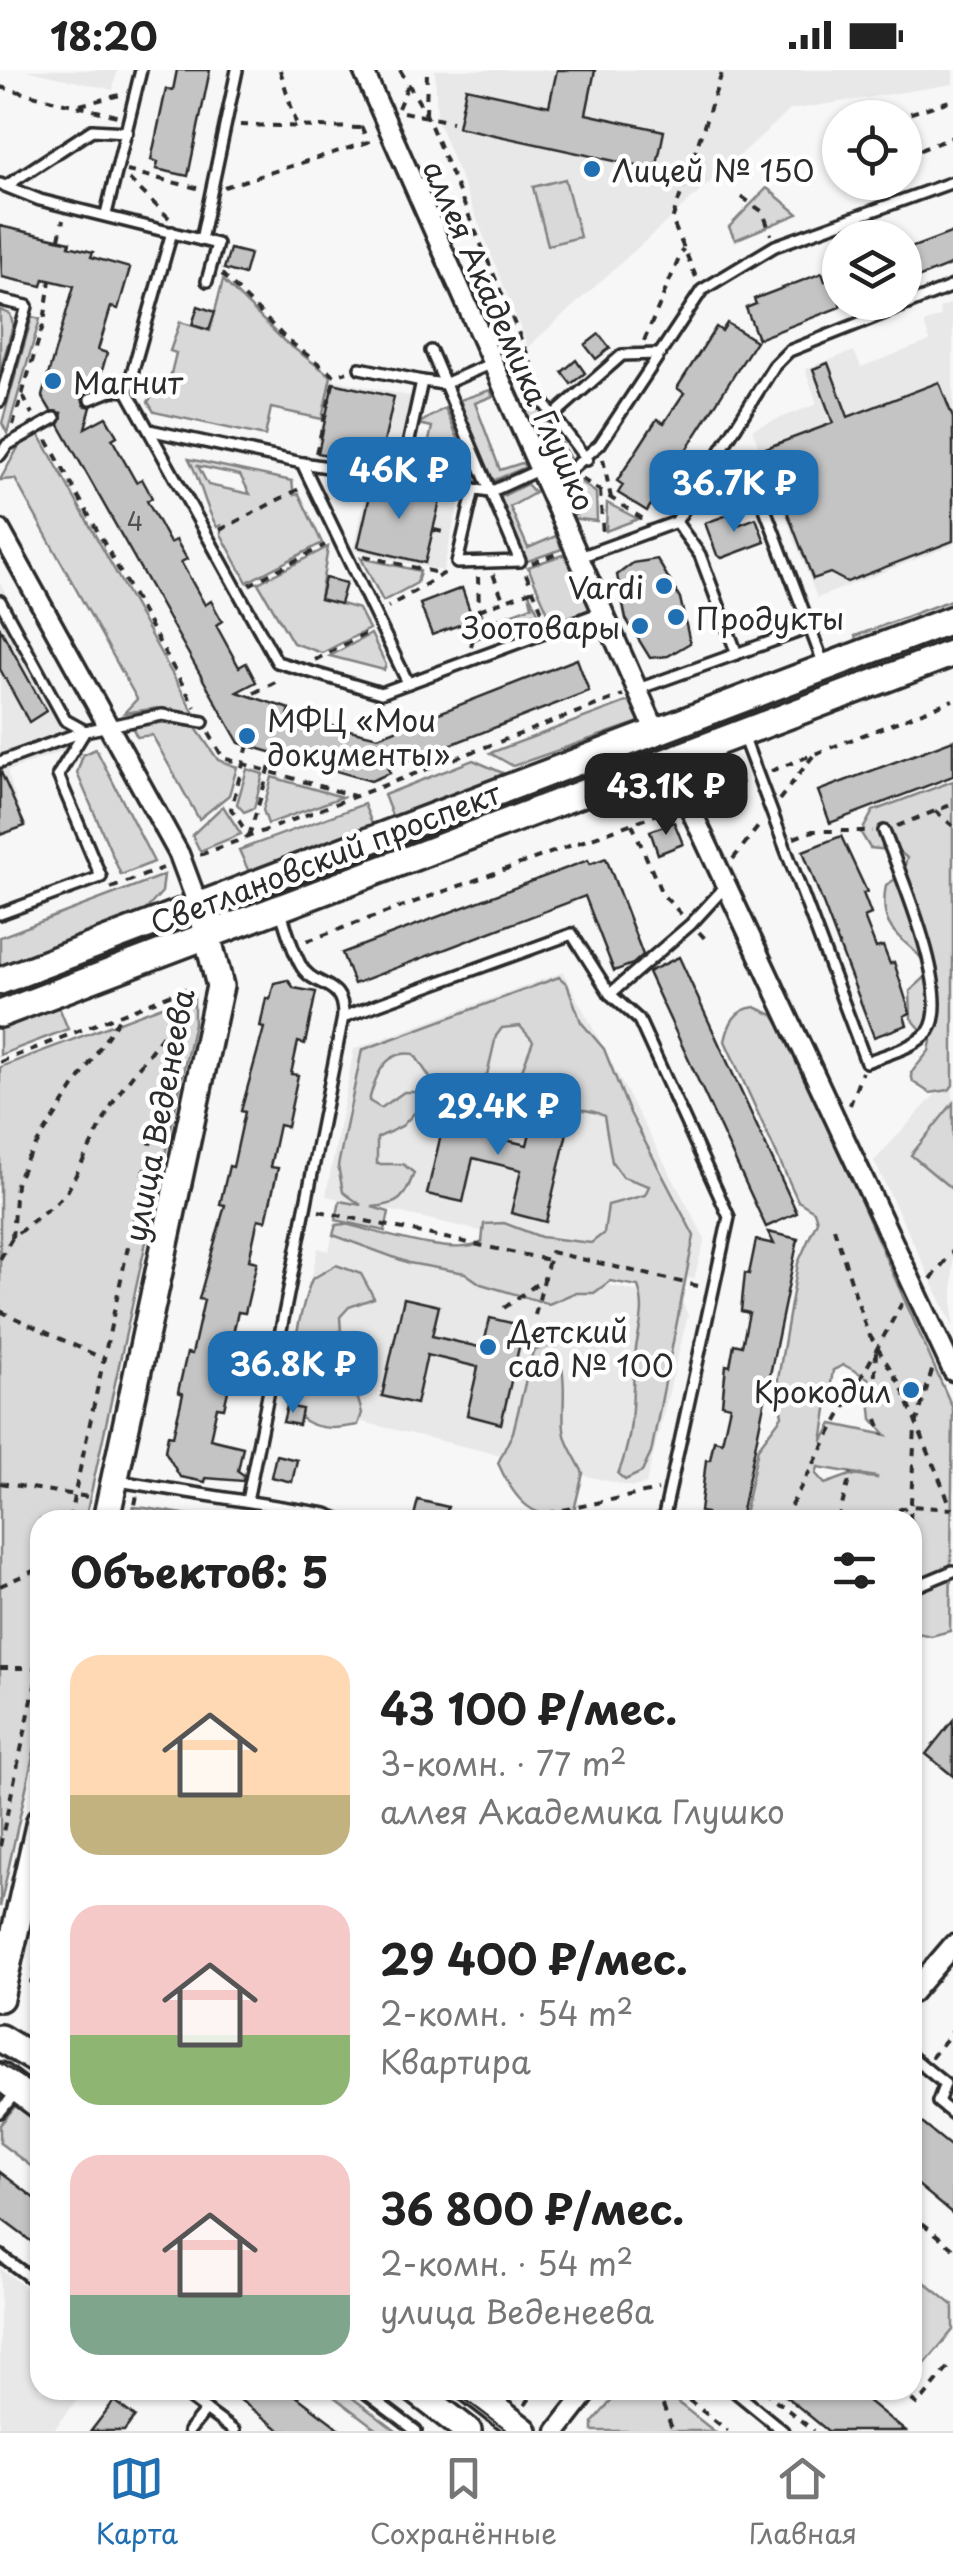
<!DOCTYPE html>
<html lang="ru">
<meta charset="utf-8">
<style>
body{margin:0;font-family:"Playpen Sans",sans-serif;background:#f2f2f2;color:#222;height:100vh;display:flex;flex-direction:column;font-size:38px;white-space:nowrap}
*{box-sizing:border-box;margin:0}
p{font-size:32px;color:#767676}
.icon{flex:none;width:55px;height:55px;fill:none;stroke:currentColor;stroke-width:2;stroke-linecap:round;stroke-linejoin:round}
.map{position:relative;flex:1;overflow:hidden}
.details{position:absolute;left:30px;top:1440px;width:892px;height:890px;display:flex;flex-direction:column;background:#fff;border-radius:30px;box-shadow:0 2px 8px #0004}
.details>*{flex:none}
.buttons{position:absolute;left:822px;top:30px;display:grid;gap:20px}
.buttons a{display:grid;place-items:center;width:100px;height:100px;border-radius:50%;background:#fff;box-shadow:0 2px 8px #0004;font-size:50px}
.price{position:absolute;translate:-50% -85px;padding:0 22px;border-radius:20px;background:#1f6fb2;color:#fff;font-size:32px;line-height:65px;filter:drop-shadow(0 2px 5px #0008)}
.price::after{content:'';position:absolute;left:50%;top:60px;width:30px;height:22px;margin-left:-15px;background:inherit;clip-path:polygon(0 0,100% 0,50% 100%)}
.price.active{background:#222;color:#fff}
ul{padding:0;list-style:none}
li{display:flex;align-items:center;gap:30px;height:250px;padding:0 40px}
li span{display:grid;place-items:center;flex:none;width:280px;height:200px;border-radius:30px;color:#555}
li>.icon{margin-inline-start:auto}
span .icon{width:120px;height:120px;fill:#fffc;stroke-width:1}
li b{font-size:42px}
h2{display:flex;justify-content:space-between;align-items:center;height:120px;padding:0 40px;font-size:42px}
.status{display:flex;justify-content:space-between;align-items:center;height:70px;padding:0 50px;background:#fff;direction:ltr}
.status svg{height:28px;fill:currentColor}
.tab-bar{display:flex;justify-content:space-around;align-items:center;height:140px;border-top:2px solid #e0e0e0;background:#fff;font-size:28px;color:#767676}
.tab-bar a{display:grid;justify-items:center;gap:5px}
.tab-bar .active{color:#1f6fb2}
.map>svg:first-child{display:block}
.built{fill:#e8e8e8}
.green{fill:#d9d9d9;stroke:#828282;stroke-width:2.5;fill-rule:evenodd}
.building{fill:#c4c4c4;stroke:#2b2b2b;stroke-width:2.5}
.lines{fill:none;stroke-linecap:round;stroke-linejoin:round}
.lane-casing{stroke:#2b2b2b;stroke-width:16}
.street-casing{stroke:#2b2b2b;stroke-width:25}
.secondary-casing{stroke:#2b2b2b;stroke-width:32}
.path{stroke:#2b2b2b;stroke-width:4;stroke-dasharray:8 8;stroke-linecap:butt}
.lane{stroke:#fff;stroke-width:9}
.street{stroke:#fff;stroke-width:18}
.secondary{stroke:#fff;stroke-width:25}
.tram{stroke:#2b2b2b;stroke-width:2.5}
.poi-dot{fill:#1f6fb2;stroke:#fff;stroke-width:4}
.labels{text-anchor:middle;dominant-baseline:central;stroke-width:9;stroke-linejoin:round;paint-order:stroke}
.number-label{font-size:25px;fill:#515151}
.poi-label{font-size:30px;fill:#2b2b2b;stroke:#fff;text-anchor:start}
.street-label{font-size:30px;fill:#2b2b2b;stroke:#fff}
</style>
<div class="status"><b>18:20</b><svg viewBox="0 0 49 12"><path d="M0 12V9h3v3zM5 12V6h3v6zM10 12V3h3v9zM15 12V0h3v12zM26 1h20v11H26zM47 4h2v5h-2z"/></svg></div>
<div class="map">
<svg width="953" height="2361" viewBox="0 0 953 2361">
<rect width="100%" height="100%" fill="#f7f7f7"/>
<filter id="ink" filterUnits="userSpaceOnUse"><feTurbulence type="fractalNoise" baseFrequency=".01" numOctaves="2"/><feDisplacementMap in="SourceGraphic" scale="20" xChannelSelector="R" yChannelSelector="G"/><feConvolveMatrix kernelMatrix="1 2 1 2 8 2 1 2 1" color-interpolation-filters="sRGB"/></filter>
<g filter="url(#ink)">
<g class="built">
<path d="M26,0H117L113,20Z"/>
<path d="M435,0H953V14L790,40L528,277L437,49Z"/>
<path d="M953,233V475L817,528L752,359L817,334L805,299L854,281L861,297L930,271L924,253L941,246L939,238Z"/>
<path d="M331,309L414,327L397,404L314,386Z"/>
<path d="M370,406L460,427L443,501L353,480Z"/>
<path d="M0,513L67,636L77,676L7,701L25,756L0,765Z"/>
<path d="M563,902L705,1169L694,1209L326,1126L354,979Z"/>
<path d="M953,1005V1256L874,1091Z"/>
<path d="M335,1152L682,1232L688,1245L646,1414L633,1417L308,1339L289,1308L318,1178L329,1181Z"/>
<path d="M0,2198L40,2229V2320H85L53,2361H0Z"/>
</g>
<g class="green">
<path d="M565,109L580,167L548,175L533,117Z"/>
<path d="M767,118L798,144L735,170L729,157Z"/>
<path d="M223,210L284,271L331,306L322,349L271,338L265,366L154,342L148,332L154,322L166,324L176,283L170,281L180,252L210,261Z"/>
<path d="M0,240L10,244L13,255L0,302Z"/>
<path d="M32,247L40,249L7,363L2,353Z"/>
<path d="M490,320L493,326L475,333L500,400L522,393L526,397L490,412L460,330Z"/>
<path d="M531,325L571,390L550,403L519,333Z"/>
<path d="M445,338L463,380L461,387L426,385L432,357L418,354Z"/>
<path d="M39,364L195,645L158,638L124,643L137,629L15,409L0,410L19,376Z"/>
<path d="M189,389L292,411L294,425L299,424L322,473L247,512L221,464V455L217,457C203,433 202,413 189,389ZM198,396L240,405L250,424L208,415Z"/>
<path d="M425,393L457,399L481,414L434,406Z"/>
<path d="M577,409L596,423L597,451L569,448L579,443L575,433L565,437L560,424Z"/>
<path d="M527,414L535,423L510,437L528,478L556,466L562,479L525,492L497,429Z"/>
<path d="M607,433L638,449L606,461Z"/>
<path d="M328,477L320,528L359,539L369,559L322,583L293,573L258,513Z"/>
<path d="M565,484L590,539L553,554L528,497Z"/>
<path d="M361,488L420,501L417,513L383,531Z"/>
<path d="M529,523L540,546L476,569L482,542L483,554L532,536Z"/>
<path d="M953,529V535L857,572L855,566Z"/>
<path d="M371,564L386,595L384,600L330,586Z"/>
<path d="M634,629L642,651L513,696L490,683Z"/>
<path d="M166,652L196,658L218,690L237,697L229,725L199,749L152,665L137,667L132,657Z"/>
<path d="M96,679L154,792L121,805L77,703L83,685Z"/>
<path d="M473,690L505,704L393,748L384,725Z"/>
<path d="M247,699L263,704L254,738L244,742L237,734Z"/>
<path d="M272,707L342,727L268,754L263,740Z"/>
<path d="M953,711V1015L949,1020L930,1023L913,1012L911,1003L929,981L931,971L911,948L910,921L931,902C911,866 876,869 886,815L902,805L907,788L899,781L870,778L861,763L873,741Z"/>
<path d="M364,734L373,756L249,802L239,780Z"/>
<path d="M223,736L241,764L200,781L192,765Z"/>
<path d="M164,805L162,822L143,843L0,897V867Z"/>
<path d="M559,907L567,914L581,952L604,979L629,1041L694,1166L651,1383L642,1402L625,1410L618,1404C637,1358 630,1325 636,1278C640,1254 646,1239 638,1216L610,1211L594,1223H574L549,1234L481,1214L465,1203L409,1193L333,1165L336,1155L345,1154C375,1161 458,1189 482,1172L484,1154L504,1153L541,1167L591,1173L604,1163L608,1135L645,1125L649,1116L623,1107L612,1092L604,1046C577,1032 544,1047 522,1023L520,1005L533,971L520,956L502,958L496,966L487,1005L453,1024L435,1015L414,984C384,980 375,1007 369,1031L381,1038L404,1022H418L421,1036L402,1056L377,1068V1094H403L414,1103C404,1129 400,1135 372,1137L389,1142L385,1161L336,1150L340,1131L361,1135L343,1122L338,1096L362,980Z"/>
<path d="M194,924V953L85,1450H40V1654L0,1837V997Z"/>
<path d="M59,937L68,959L0,985V959Z"/>
<path d="M755,937L773,945L789,970L953,1339L950,1561L931,1566L913,1562L912,1450H743L758,1378L782,1346L777,1315L798,1193L817,1151L814,1141L798,1131L725,971C729,953 735,939 755,937ZM844,1295L868,1308L872,1349L886,1365L832,1354L822,1372L833,1300ZM818,1397L877,1407V1408L850,1405L825,1414L816,1404Z"/>
<path d="M953,1033V1120L911,1085Z"/>
<path d="M336,1195L361,1204L374,1228L349,1237L340,1247L341,1262L366,1273L371,1286L359,1292L331,1288L321,1297L320,1310L358,1329L362,1343L358,1355C340,1358 322,1361 305,1351C276,1334 301,1235 312,1209Z"/>
<path d="M550,1275C571,1294 561,1333 564,1359C565,1374 577,1389 583,1403L574,1440C534,1457 513,1427 498,1393L513,1362L533,1281Z"/>
<path d="M133,1437L145,1438L221,1450H130Z"/>
<path d="M17,2034L40,2052V2103L0,2073V2055Z"/>
<path d="M917,2206L953,2235V2260L924,2295L913,2286V2211Z"/>
<path d="M325,2320H342L396,2361H379Z"/>
<path d="M621,2320H662L714,2361H593V2352Z"/>
</g>
<g class="building">
<path d="M177,0H210L188,106L156,99L158,92L151,90L166,19L173,20Z"/>
<path d="M557,0H595L586,44L664,61L656,100L458,57L466,18L549,36Z"/>
<path d="M0,156L70,172L69,176L93,182L91,187L130,198L118,239L111,237L98,280L107,283L97,318L82,327L84,335L91,337L85,358L106,347L117,366L112,369L136,412L142,409L147,418L152,428L147,431L170,473L176,470L187,489L181,492L205,535L211,531L222,551L216,555L239,597L246,593L256,612L237,622L290,639L288,645L378,667L577,589L589,621L388,699L390,703L371,711L239,673L59,355L62,343L51,341L42,326L74,216L44,209L42,216L2,207Z"/>
<path d="M953,162V194L905,213V180Z"/>
<path d="M230,179L250,184L244,205L224,199Z"/>
<path d="M822,203L825,211L840,205V237L758,269L746,238L756,234L754,229Z"/>
<path d="M198,236L215,242L209,260L192,255Z"/>
<path d="M727,253L756,271L647,441L618,423L623,415L617,411L657,349L664,353L684,323L677,318L716,257L722,261Z"/>
<path d="M599,264L610,278L596,289L585,275Z"/>
<path d="M576,290L585,303L571,314L562,302Z"/>
<path d="M828,293L848,347L939,312L953,348V471L847,512L830,503L813,509L763,379L833,353L813,299Z"/>
<path d="M333,313L394,327L379,396L318,383Z"/>
<path d="M373,412L441,427L425,493L358,477Z"/>
<path d="M733,443L738,455L756,448L765,472L722,488L717,485L705,453Z"/>
<path d="M657,489L680,528L690,573L668,586L650,588L626,549L617,505L633,493Z"/>
<path d="M325,508L346,513L340,534L320,529Z"/>
<path d="M462,518L473,550L432,565L420,534Z"/>
<path d="M0,558L46,641L29,652L0,599Z"/>
<path d="M953,670V706L830,753L818,721Z"/>
<path d="M0,700L25,756L0,765Z"/>
<path d="M674,752L683,774L658,784L650,761Z"/>
<path d="M841,766L867,822L863,823L871,844L864,847L876,878L883,876L890,894L894,892L910,943L904,946L907,955L874,967L803,781Z"/>
<path d="M606,788L643,885L633,894L614,901L585,826L354,914L342,883L588,790L590,794Z"/>
<path d="M679,887L797,1143L766,1157L648,902Z"/>
<path d="M288,910L294,918L316,922L305,974L298,972L291,1004L298,1005L287,1057L279,1055L270,1097L278,1098L266,1151L258,1149L249,1190L257,1192L245,1243L238,1242L228,1285L236,1287L224,1338L217,1337L210,1369L243,1377L238,1401L244,1405L243,1411L206,1408L205,1412L180,1407L165,1381L168,1365L173,1366L183,1324L178,1322L187,1283L192,1284L204,1230L199,1229L225,1135L220,1134L229,1096L233,1097L245,1042L241,1041L264,958L260,957L266,928L270,929L274,913Z"/>
<path d="M450,1026L486,1034L479,1064L527,1075L534,1046L569,1054L546,1152L511,1143L521,1100L473,1088L463,1132L427,1124Z"/>
<path d="M768,1162L798,1169L740,1450H705L706,1443L700,1442L706,1390H710L714,1370L722,1372L730,1336L722,1334L726,1295L730,1296L734,1274L742,1276L749,1243L741,1241L745,1203L749,1204L756,1170L774,1174Z"/>
<path d="M404,1228L439,1236L432,1266L483,1278L490,1248L524,1256L501,1354L467,1345L478,1297L427,1285L416,1334L382,1326Z"/>
<path d="M287,1336L302,1339L299,1355L283,1352Z"/>
<path d="M276,1385L297,1390L292,1412L271,1407Z"/>
<path d="M418,1430L448,1437L445,1450H413Z"/>
<path d="M953,1650V1706L926,1684Z"/>
<path d="M912,2045L953,2078V2144L912,2110Z"/>
<path d="M0,2102L40,2132V2178L0,2148Z"/>
<path d="M227,2320H288L343,2361H281Z"/>
<path d="M778,2320H855L905,2361H828Z"/>
<path d="M114,2331L135,2347L124,2361H91Z"/>
</g>
<g class="lines">
<defs>
<g id="lane">
<path d="M0,114L40,130L217,174L207,211"/>
<path d="M6,116L92,60L127,62"/>
<path d="M106,144L141,0"/>
<path d="M172,162L127,321L277,592L381,623L602,542"/>
<path d="M201,170L237,0"/>
<path d="M0,230L27,236L0,331"/>
<path d="M431,281L520,491L457,493L474,419"/>
<path d="M360,298L422,311"/>
<path d="M527,311L587,390"/>
<path d="M90,329L113,320L127,321"/>
<path d="M553,346L622,285L659,284"/>
<path d="M149,360L302,393L408,613"/>
<path d="M0,385L7,375L55,348"/>
<path d="M302,393L490,422L538,400"/>
<path d="M750,399L824,595"/>
<path d="M401,407L422,311L444,314L492,293"/>
<path d="M549,419L600,374L702,220L775,176L953,112"/>
<path d="M676,452L700,485L737,584"/>
<path d="M577,488L676,452L774,296L789,281L953,216"/>
<path d="M0,531L65,650L85,661L0,692"/>
<path d="M638,619L809,558"/>
<path d="M743,666L866,992C887,984 914,978 929,961C953,924 899,802 884,761"/>
<path d="M0,844L101,807L58,705L85,661L162,645L203,652"/>
<path d="M610,924L691,854L725,817"/>
<path d="M343,947L572,864L610,924L639,950L729,1147L663,1450"/>
<path d="M118,1411L326,1444L341,1450"/>
<path d="M247,1431L343,947C344,907 313,920 300,894C291,877 286,857 280,839"/>
<path d="M912,1518L953,1501"/>
<path d="M912,1987L945,2014L938,2032L953,2044"/>
<path d="M0,2042L17,2021"/>
<path d="M0,2185L40,2215"/>
<path d="M179,2320L234,2361"/>
<path d="M362,2320L416,2361"/>
<path d="M733,2320L783,2361"/>
<path d="M189,2361L206,2340"/>
</g>
<g id="street">
<path d="M363,0L656,662"/>
<path d="M0,460L179,784L198,835"/>
<path d="M668,691L953,1301"/>
<path d="M912,1923L953,1875"/>
<path d="M557,2361L589,2320"/>
</g>
<g id="secondary">
<path d="M0,911L953,549"/>
<path d="M0,944L953,583"/>
<path d="M106,1450L220,916L203,849"/>
<path d="M0,1928L40,1751"/>
<path d="M0,1968L40,1992"/>
<path d="M0,2006L40,2036"/>
<path d="M415,2320L468,2361"/>
<path d="M471,2320L524,2361"/>
</g>
</defs>
<use href="#lane" class="lane-casing"/>
<use href="#street" class="street-casing"/>
<use href="#secondary" class="secondary-casing"/>
<g class="path">
<path d="M280,0L296,53"/>
<path d="M400,0L426,44L534,300"/>
<path d="M0,17L117,46"/>
<path d="M80,35L120,25"/>
<path d="M398,38L408,15"/>
<path d="M403,42L452,52"/>
<path d="M426,44L427,0"/>
<path d="M895,48L953,30"/>
<path d="M240,55L360,58"/>
<path d="M905,86L953,67"/>
<path d="M127,101L201,119"/>
<path d="M129,109L169,148"/>
<path d="M224,117L368,72L362,58L367,56"/>
<path d="M742,127L763,142L771,165"/>
<path d="M59,169L63,150"/>
<path d="M222,204L286,269L335,306L347,302"/>
<path d="M696,207L672,150L723,0"/>
<path d="M644,271L683,179"/>
<path d="M23,326L32,344"/>
<path d="M13,355L44,252L50,210"/>
<path d="M47,370L195,637"/>
<path d="M316,383L335,306"/>
<path d="M421,388L466,394"/>
<path d="M603,389L611,428"/>
<path d="M582,409L646,451"/>
<path d="M600,421L603,465"/>
<path d="M220,460L301,418"/>
<path d="M434,460L448,463"/>
<path d="M364,486L443,504L388,537"/>
<path d="M532,493L556,484"/>
<path d="M493,504L504,532"/>
<path d="M526,504L546,550"/>
<path d="M249,515L325,475"/>
<path d="M479,540L533,520"/>
<path d="M471,577L479,540L478,507"/>
<path d="M315,590L369,562"/>
<path d="M254,623L281,609"/>
<path d="M209,663L223,688L354,726"/>
<path d="M248,675L231,739L249,766"/>
<path d="M771,701L953,630"/>
<path d="M706,726L744,711"/>
<path d="M779,730L813,686"/>
<path d="M935,741L953,756"/>
<path d="M632,754L662,824L682,845"/>
<path d="M897,756L953,734"/>
<path d="M249,766L274,683"/>
<path d="M794,768L813,761H873"/>
<path d="M200,785L623,625"/>
<path d="M733,789L761,753"/>
<path d="M111,818L163,798"/>
<path d="M699,862L708,872"/>
<path d="M307,871L669,740"/>
<path d="M0,992L190,917"/>
<path d="M850,1035L862,1002"/>
<path d="M319,1141L549,1190"/>
<path d="M834,1158L867,1261L901,1316L952,1439"/>
<path d="M12,1168L16,1114L27,1089L122,944"/>
<path d="M0,1189L12,1168L66,1124L116,1027L178,945L185,919"/>
<path d="M931,1209L953,1181"/>
<path d="M504,1238L545,1208"/>
<path d="M0,1241L104,1289"/>
<path d="M535,1245L551,1182L698,1216"/>
<path d="M874,1322L876,1282"/>
<path d="M877,1349L883,1365"/>
<path d="M0,1413L89,1427"/>
<path d="M566,1440L592,1450"/>
<path d="M69,1450L178,945"/>
<path d="M132,1450L137,1425"/>
<path d="M516,1450L658,1420"/>
<path d="M783,1450L902,1233"/>
<path d="M838,1450L851,1403"/>
<path d="M868,1450L910,1436L951,1439"/>
<path d="M910,1450L915,1358L933,1297"/>
<path d="M0,1516L40,1498"/>
<path d="M0,1598H39"/>
<path d="M0,1776L40,1593"/>
<path d="M40,1879L31,1912L40,1911"/>
<path d="M931,1988L953,1961"/>
<path d="M912,2027L924,2037"/>
<path d="M912,2163L921,2152L953,2178"/>
<path d="M657,2320L673,2361"/>
<path d="M676,2320L728,2361"/>
<path d="M763,2320L814,2361"/>
<path d="M899,2320L918,2335L953,2292"/>
<path d="M525,2335L536,2320"/>
</g>
<use href="#lane" class="lane"/>
<use href="#street" class="street"/>
<use href="#secondary" class="secondary"/>
<g class="tram">
<path d="M0,1993L40,2019"/>
<path d="M453,2320L507,2361"/>
</g>
</g>
</g>
<g class="poi-dot">
<circle cx="592" cy="99" r="10"/>
<circle cx="53" cy="311" r="10"/>
<circle cx="664" cy="516" r="10"/>
<circle cx="676" cy="547" r="10"/>
<circle cx="640" cy="556" r="10"/>
<circle cx="247" cy="666" r="10"/>
<circle cx="488" cy="1277" r="10"/>
<circle cx="911" cy="1320" r="10"/>
</g>
<g class="labels">
<g class="number-label">
<text x="135" y="451">4</text>
</g>
<g class="poi-label">
<text x="612" y="99">Лицей № 150</text>
<text x="73" y="311">Магнит</text>
<text x="644" y="516" text-anchor="end">Vardi</text>
<text x="696" y="547">Продукты</text>
<text x="620" y="556" text-anchor="end">Зоотовары</text>
<text x="267" y="649">МФЦ «Мои<tspan x="267" dy="34">документы»</tspan></text>
<text x="508" y="1260">Детский<tspan x="508" dy="34">сад № 100</tspan></text>
<text x="891" y="1320" text-anchor="end">Крокодил</text>
</g>
<g class="street-label">
<text transform="translate(510 265) rotate(66)">аллея Академика Глушко</text>
<text transform="translate(325 787) rotate(-21)">Светлановский проспект</text>
<text transform="translate(158 1045) rotate(-79)">улица Веденеева</text>
</g>
</g>
</svg>
<div class="buttons">
<a><svg class="icon" aria-label="locate" viewBox="0 0 24 24"><circle cx="12" cy="12" r="6"/><path d="M12 2v4M12 18v4M2 12h4M18 12h4"/></svg></a>
<a><svg class="icon" aria-label="layers" viewBox="0 0 24 24"><path d="M12 4l9 5-9 5-9-5zM3 14l9 5 9-5"/></svg></a>
</div>
<b class="price" style="left:399px;top:452px">46K ₽</b>
<b class="price" style="left:734px;top:465px">36.7K ₽</b>
<b class="price active" style="left:666px;top:768px">43.1K ₽</b>
<b class="price" style="left:498px;top:1088px">29.4K ₽</b>
<b class="price" style="left:293px;top:1346px">36.8K ₽</b>
<section class="details">
<h2>Объектов: 5<svg class="icon" aria-label="filters" viewBox="0 0 24 24"><path d="M4 7h16M4 17h16"/><circle cx="9" cy="7" r="2"/><circle cx="15" cy="17" r="2"/></svg></h2>
<ul>
<li><span style="background:linear-gradient(#ffd9b3 70%,#c2b280 0)"><svg class="icon" aria-label="home" viewBox="0 0 24 24"><path d="M3 11l9-7 9 7M6 9v11h12V9"/></svg></span><div><b>43 100 ₽/мес.</b><p>3-комн. · 77 m²</p><p>аллея Академика Глушко</p></div></li>
<li><span style="background:linear-gradient(#f6c9c9 65%,#8fb573 0)"><svg class="icon" aria-label="home" viewBox="0 0 24 24"><path d="M3 11l9-7 9 7M6 9v11h12V9"/></svg></span><div><b>29 400 ₽/мес.</b><p>2-комн. · 54 m²</p><p>Квартира</p></div></li>
<li><span style="background:linear-gradient(#f6c9c9 70%,#7fa58c 0)"><svg class="icon" aria-label="home" viewBox="0 0 24 24"><path d="M3 11l9-7 9 7M6 9v11h12V9"/></svg></span><div><b>36 800 ₽/мес.</b><p>2-комн. · 54 m²</p><p>улица Веденеева</p></div></li>
</ul>
</section>
</div>
<nav class="tab-bar">
<a class="active"><svg class="icon" aria-label="map" viewBox="0 0 24 24"><path d="M3 6l6-2 6 2 6-2v14l-6 2-6-2-6 2zM9 4v14M15 6v14"/></svg>Карта</a>
<a><svg class="icon" aria-label="saved" viewBox="0 0 24 24"><path d="M7 4h10v16l-5-4-5 4z"/></svg>Сохранённые</a>
<a><svg class="icon" aria-label="home" viewBox="0 0 24 24"><path d="M3 11l9-7 9 7M6 9v11h12V9"/></svg>Главная</a>
</nav>
